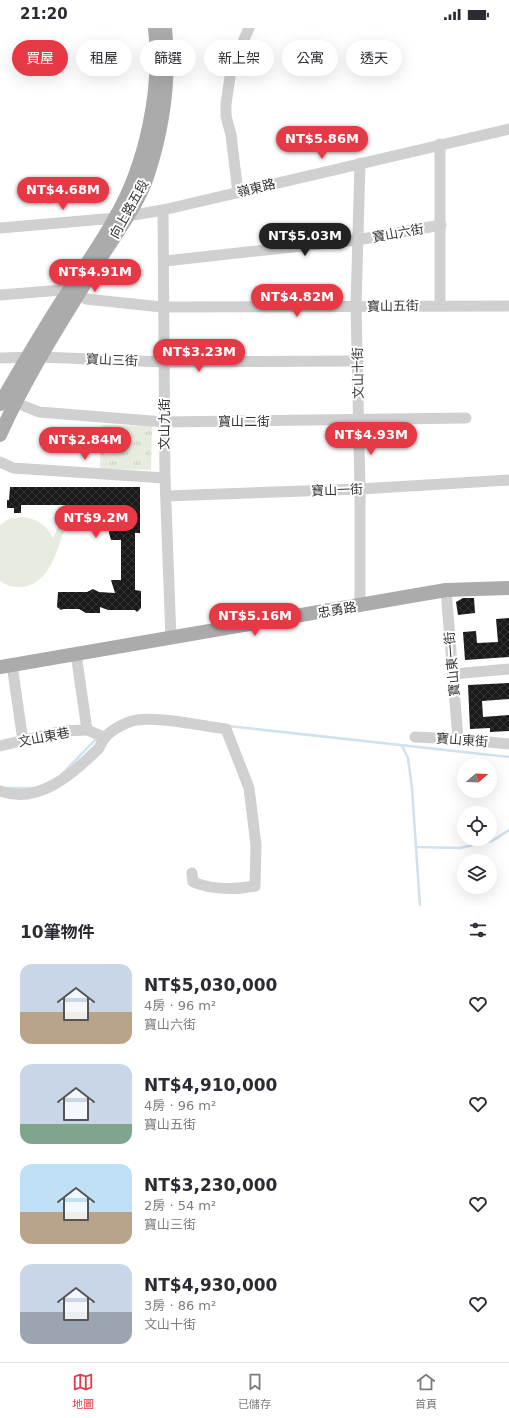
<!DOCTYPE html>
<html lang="zh-TW">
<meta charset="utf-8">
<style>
body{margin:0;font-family:"DejaVu Sans","Noto Sans TC",sans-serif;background:#f7f7f7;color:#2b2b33;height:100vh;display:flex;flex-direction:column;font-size:15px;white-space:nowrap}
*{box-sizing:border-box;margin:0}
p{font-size:13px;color:#7c7c81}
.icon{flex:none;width:22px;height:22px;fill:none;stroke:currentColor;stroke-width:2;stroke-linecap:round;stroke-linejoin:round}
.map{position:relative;height:878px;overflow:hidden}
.side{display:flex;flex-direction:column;background:#fff;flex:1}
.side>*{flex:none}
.hud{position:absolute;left:12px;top:12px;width:485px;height:36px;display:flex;gap:8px}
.needle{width:26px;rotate:71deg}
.controls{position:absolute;left:457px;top:730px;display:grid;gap:8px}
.controls a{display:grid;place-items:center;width:40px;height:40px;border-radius:50%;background:#fff;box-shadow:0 4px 16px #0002;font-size:20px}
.price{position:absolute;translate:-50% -34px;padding:0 9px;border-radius:14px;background:#e63946;color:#fff;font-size:13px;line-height:26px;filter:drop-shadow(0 1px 2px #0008)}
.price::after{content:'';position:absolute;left:50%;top:24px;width:12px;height:9px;margin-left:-6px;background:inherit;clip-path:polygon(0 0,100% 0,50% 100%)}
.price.selected{background:#222;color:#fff}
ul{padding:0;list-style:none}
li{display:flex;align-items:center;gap:12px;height:100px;padding:0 20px}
li span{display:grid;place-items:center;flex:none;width:112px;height:80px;border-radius:12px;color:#555}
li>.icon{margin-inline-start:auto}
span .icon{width:48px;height:48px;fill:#fffc;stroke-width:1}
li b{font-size:17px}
h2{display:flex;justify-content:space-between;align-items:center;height:48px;padding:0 20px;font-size:17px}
.chip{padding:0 14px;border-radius:18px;background:#fff;box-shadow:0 4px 16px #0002;font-size:14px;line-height:36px}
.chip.selected{background:#e63946;color:#fff}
.status{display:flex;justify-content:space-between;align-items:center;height:28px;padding:0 20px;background:#fff;direction:ltr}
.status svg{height:11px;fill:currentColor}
.tabs{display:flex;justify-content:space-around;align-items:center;height:56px;border-top:1px solid #e1e1e2;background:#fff;font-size:11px;color:#7c7c81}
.tabs a{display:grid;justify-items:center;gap:2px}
.tabs .selected{color:#e63946}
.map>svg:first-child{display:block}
.grass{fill:#e6ecdf}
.park{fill:url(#park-tufts)}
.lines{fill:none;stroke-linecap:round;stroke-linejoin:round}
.stream{stroke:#cfe2ee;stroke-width:2.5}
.building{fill:url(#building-cross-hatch)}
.minor{stroke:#d0d0d0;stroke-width:11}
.major{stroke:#ababab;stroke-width:14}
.labels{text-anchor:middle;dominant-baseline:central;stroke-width:4;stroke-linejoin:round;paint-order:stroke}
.street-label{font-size:13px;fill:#333;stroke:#fff}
</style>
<div class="status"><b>21:20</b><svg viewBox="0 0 49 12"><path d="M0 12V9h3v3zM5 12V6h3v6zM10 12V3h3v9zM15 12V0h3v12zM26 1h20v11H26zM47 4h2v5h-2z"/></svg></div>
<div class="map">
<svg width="509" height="878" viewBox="0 0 509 878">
<defs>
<pattern id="park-tufts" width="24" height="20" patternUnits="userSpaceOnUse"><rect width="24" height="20" fill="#e6ecdf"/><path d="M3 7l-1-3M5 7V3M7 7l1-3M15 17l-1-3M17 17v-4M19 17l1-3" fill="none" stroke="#c6cbc0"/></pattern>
<pattern id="building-cross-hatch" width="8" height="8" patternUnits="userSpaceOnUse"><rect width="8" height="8" fill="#1a1a1a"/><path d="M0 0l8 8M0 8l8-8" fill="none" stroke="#333"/></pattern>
</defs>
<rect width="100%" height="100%" fill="#fff"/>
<path class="grass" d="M21,489C36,490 46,496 53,510L58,499L65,501C56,523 51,554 23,559C14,560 7,558 0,553V497L9,491Z"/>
<path class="park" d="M101,397L152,398L151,442L100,441Z"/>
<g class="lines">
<g class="stream">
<path d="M228,698L509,729"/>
<path d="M402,718L408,730L412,760L420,878"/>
<path d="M61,747L98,709"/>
<path d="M8,760H33"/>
<path d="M417,819L460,820L492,813L509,802"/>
</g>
</g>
<g class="building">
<path d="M10,459H140V505H135V562L141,563V580L137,584L135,582H108L100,579V585H86L79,581H63L61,582L57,579L58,564H87L93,561L99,564L115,565L111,552H121V512H111L109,505L110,498H118V480H108V478L77,477V482H66V477H21V485H14V480H7V472H9Z"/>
<path d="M463,570H474L475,585L458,587L456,574Z"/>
<path d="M509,590V629L465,632L463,604L476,603L477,615L498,614L496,591Z"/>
<path d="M509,655V671L482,673L483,689L509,687V703L490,704V700L470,701L468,657Z"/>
</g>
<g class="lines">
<g class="minor">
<path d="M238,165L231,107L226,88V76L231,42L249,0"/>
<path d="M163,182L165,450L171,611"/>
<path d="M0,200L116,190L163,182L509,101"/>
<path d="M165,233L357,212L441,197"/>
<path d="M0,267L62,262"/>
<path d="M86,271L162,279L509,278"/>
<path d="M440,277V116"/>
<path d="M0,330L41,329L164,334L358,333"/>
<path d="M24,378L39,384L164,394L466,390"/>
<path d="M0,434L13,440L165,450"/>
<path d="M166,468L360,461L509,452"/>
<path d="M446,562L458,711"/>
<path d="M360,578V461L356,278L360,135"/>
<path d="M76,626L87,702L104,709"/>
<path d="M12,637L23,713"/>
<path d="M453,646L509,641"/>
<path d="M415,709L458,711L509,716"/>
<path d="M0,718L62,703L87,702"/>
<path d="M0,763C38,777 73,746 98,721C101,718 101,714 104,711C108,704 121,697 129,694C151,686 201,698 226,701L249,760L256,817L255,858C234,862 213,862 193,854L192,845"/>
</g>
<g class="major">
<path d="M0,376C19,343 38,311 58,279C77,250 98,221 115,190C146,137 162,61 155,0"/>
<path d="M0,407C27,346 65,288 100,231C117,204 138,177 148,146C163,100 170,49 165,0"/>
<path d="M0,639L446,562L509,560"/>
</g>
</g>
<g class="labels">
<g class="street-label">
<text transform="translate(256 160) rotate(-14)">嶺東路</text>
<text transform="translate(129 181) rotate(-61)">向上路五段</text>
<text transform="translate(398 205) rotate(-10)">寶山六街</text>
<text transform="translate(393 278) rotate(-1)">寶山五街</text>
<text transform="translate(112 332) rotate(2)">寶山三街</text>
<text transform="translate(358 345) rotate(-91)">文山十街</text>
<text x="244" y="393">寶山二街</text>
<text transform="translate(164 396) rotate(-90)">文山九街</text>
<text transform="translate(337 462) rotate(-2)">寶山一街</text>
<text transform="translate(337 582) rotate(-10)">忠勇路</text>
<text transform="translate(452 636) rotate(-95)">寶山東一街</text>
<text transform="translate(44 709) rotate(-11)">文山東巷</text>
<text transform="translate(462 712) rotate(4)">寶山東街</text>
</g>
</g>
</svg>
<div class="controls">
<a><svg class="needle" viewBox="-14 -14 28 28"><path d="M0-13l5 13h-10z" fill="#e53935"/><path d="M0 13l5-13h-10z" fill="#7c7c81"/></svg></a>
<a><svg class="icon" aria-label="locate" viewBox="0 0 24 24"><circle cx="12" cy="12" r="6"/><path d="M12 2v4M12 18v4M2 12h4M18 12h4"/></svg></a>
<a><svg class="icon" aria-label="layers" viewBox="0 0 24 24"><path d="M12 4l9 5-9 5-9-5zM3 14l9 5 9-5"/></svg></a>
</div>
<b class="price" style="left:322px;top:132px">NT$5.86M</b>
<b class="price" style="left:63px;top:183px">NT$4.68M</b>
<b class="price selected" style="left:305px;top:229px">NT$5.03M</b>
<b class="price" style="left:95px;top:265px">NT$4.91M</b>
<b class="price" style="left:297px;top:290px">NT$4.82M</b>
<b class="price" style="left:199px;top:345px">NT$3.23M</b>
<b class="price" style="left:371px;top:428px">NT$4.93M</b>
<b class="price" style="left:85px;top:433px">NT$2.84M</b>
<b class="price" style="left:96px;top:511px">NT$9.2M</b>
<b class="price" style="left:255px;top:609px">NT$5.16M</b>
<div class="hud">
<a class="chip selected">買屋</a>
<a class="chip">租屋</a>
<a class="chip">篩選</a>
<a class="chip">新上架</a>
<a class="chip">公寓</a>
<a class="chip">透天</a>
</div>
</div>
<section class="side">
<h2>10筆物件<svg class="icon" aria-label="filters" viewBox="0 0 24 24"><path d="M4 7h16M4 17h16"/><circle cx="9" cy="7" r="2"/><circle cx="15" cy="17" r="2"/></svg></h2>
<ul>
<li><span style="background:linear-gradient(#c9d6e8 60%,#b9a48a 0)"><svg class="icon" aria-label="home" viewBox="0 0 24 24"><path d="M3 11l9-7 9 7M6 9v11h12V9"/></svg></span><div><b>NT$5,030,000</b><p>4房 · 96 m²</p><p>寶山六街</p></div><svg class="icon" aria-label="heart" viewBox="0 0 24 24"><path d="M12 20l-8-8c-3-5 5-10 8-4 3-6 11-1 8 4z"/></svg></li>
<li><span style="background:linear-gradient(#c9d6e8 75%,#7fa58c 0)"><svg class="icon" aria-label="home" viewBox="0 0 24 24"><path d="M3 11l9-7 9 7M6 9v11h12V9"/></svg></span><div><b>NT$4,910,000</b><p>4房 · 96 m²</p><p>寶山五街</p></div><svg class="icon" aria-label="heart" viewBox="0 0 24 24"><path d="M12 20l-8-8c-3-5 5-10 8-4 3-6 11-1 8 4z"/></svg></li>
<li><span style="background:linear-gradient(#bfe0f5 60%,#b9a48a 0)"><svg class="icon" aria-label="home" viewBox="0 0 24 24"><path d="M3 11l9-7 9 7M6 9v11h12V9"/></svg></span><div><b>NT$3,230,000</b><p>2房 · 54 m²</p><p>寶山三街</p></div><svg class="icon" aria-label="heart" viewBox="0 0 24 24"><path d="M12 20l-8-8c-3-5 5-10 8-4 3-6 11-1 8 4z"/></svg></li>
<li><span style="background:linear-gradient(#c9d6e8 60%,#9aa5b1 0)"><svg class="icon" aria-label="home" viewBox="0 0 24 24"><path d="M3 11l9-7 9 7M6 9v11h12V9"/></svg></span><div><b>NT$4,930,000</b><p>3房 · 86 m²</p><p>文山十街</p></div><svg class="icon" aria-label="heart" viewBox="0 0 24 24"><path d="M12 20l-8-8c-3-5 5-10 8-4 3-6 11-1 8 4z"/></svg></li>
</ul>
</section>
<nav class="tabs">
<a class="selected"><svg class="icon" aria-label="map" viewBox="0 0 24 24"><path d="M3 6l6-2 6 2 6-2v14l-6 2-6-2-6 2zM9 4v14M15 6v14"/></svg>地圖</a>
<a><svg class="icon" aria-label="saved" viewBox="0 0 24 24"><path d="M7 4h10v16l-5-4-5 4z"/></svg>已儲存</a>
<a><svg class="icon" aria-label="home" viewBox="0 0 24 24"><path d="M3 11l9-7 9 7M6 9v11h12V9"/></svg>首頁</a>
</nav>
